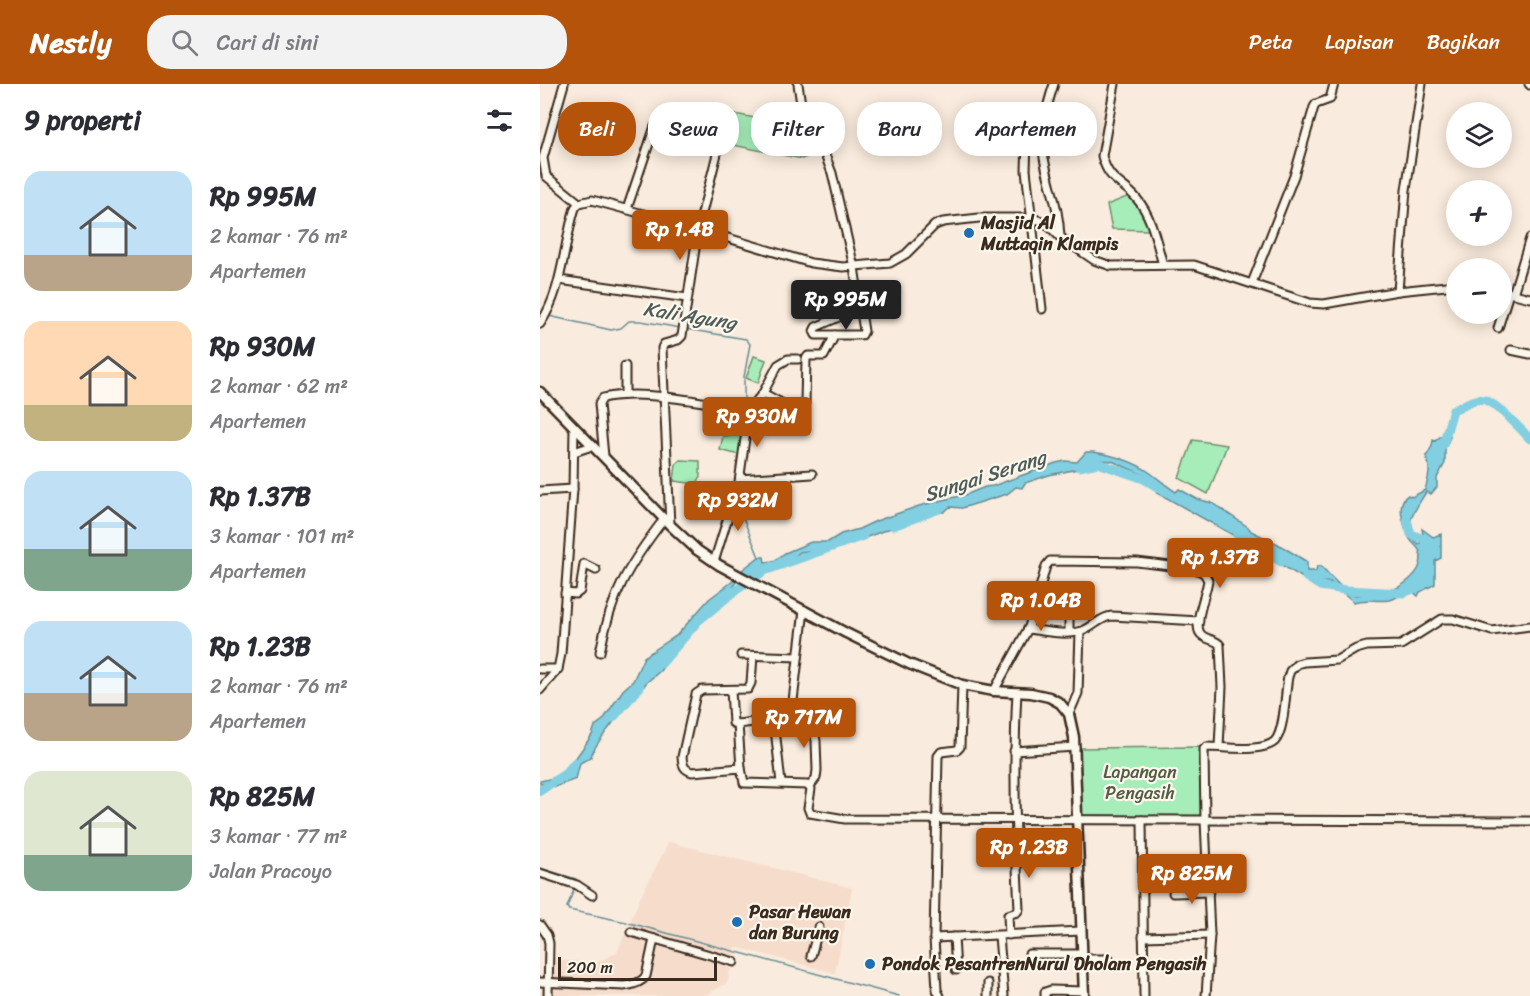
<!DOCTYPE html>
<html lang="id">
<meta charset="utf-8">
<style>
body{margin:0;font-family:Sriracha,sans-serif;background:#f2f2f3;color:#2b2b33;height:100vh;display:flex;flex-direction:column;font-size:22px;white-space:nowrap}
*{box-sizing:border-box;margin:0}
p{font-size:20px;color:#7c7c81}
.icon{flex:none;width:33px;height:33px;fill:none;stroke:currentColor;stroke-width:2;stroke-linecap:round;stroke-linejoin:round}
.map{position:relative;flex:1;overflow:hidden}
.details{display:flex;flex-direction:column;background:#fff;width:540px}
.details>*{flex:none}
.guide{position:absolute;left:18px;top:18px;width:570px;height:54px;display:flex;gap:12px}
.fabs{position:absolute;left:906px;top:18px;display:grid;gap:12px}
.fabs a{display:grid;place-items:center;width:66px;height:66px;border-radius:50%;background:#fff;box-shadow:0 3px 15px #0003;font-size:30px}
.scale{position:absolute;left:18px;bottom:15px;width:159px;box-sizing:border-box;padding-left:6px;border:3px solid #3b2a1e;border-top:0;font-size:16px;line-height:21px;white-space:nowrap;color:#3b2a1e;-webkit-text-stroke:4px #fbf7ec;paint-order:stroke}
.price{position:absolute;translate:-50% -51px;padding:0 14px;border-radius:6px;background:#b45309;color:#fff;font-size:20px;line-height:39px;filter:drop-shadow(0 2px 3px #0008)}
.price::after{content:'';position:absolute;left:50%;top:36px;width:18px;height:14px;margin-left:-9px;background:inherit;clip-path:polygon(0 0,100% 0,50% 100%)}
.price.active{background:#222;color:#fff}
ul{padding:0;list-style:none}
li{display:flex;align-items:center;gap:18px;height:150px;padding:0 24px}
li span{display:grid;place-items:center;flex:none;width:168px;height:120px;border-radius:18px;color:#555}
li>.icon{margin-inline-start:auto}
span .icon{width:72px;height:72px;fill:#fffc;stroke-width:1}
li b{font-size:26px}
h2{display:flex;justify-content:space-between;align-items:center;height:72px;padding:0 24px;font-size:26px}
.tag{padding:0 21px;border-radius:24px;background:#fff;box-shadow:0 3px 15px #0003;font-size:21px;line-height:54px}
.tag.active{background:#b45309;color:#fff}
header{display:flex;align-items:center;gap:36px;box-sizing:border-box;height:84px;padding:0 30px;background:#b45309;color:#fff}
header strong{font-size:28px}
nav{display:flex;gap:33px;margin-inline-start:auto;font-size:21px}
.search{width:420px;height:54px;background:#f2f2f3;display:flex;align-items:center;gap:15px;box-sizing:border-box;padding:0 21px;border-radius:24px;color:#7c7c81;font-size:22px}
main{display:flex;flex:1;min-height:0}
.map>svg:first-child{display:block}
.built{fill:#f6dccb}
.green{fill:#a6edb9;stroke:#708c6c;stroke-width:1.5}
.water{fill:#82cfe2;stroke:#668d94;stroke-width:1.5}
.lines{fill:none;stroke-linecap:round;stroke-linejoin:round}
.stream{stroke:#668d94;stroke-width:1.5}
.river{stroke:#82cfe2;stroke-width:9}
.minor-casing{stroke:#3b2a1e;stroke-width:11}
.major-casing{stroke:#3b2a1e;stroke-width:13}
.minor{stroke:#fbf7ec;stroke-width:7}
.major{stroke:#fbf7ec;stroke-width:8}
.poi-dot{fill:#1f6fb2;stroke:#fbf7ec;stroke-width:2}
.labels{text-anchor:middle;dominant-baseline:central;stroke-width:4.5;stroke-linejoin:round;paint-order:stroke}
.poi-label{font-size:18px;font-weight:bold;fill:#3b2a1e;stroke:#fbf7ec;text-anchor:start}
.park-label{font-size:18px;fill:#565b45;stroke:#fbf7ec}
.water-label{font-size:20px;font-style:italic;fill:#505c59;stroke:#fbf7ec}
</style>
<header>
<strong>Nestly</strong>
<div class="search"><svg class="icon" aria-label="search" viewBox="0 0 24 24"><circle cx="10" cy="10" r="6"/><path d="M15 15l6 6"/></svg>Cari di sini</div>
<nav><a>Peta</a><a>Lapisan</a><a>Bagikan</a></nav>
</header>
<main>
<section class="details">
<h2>9 properti<svg class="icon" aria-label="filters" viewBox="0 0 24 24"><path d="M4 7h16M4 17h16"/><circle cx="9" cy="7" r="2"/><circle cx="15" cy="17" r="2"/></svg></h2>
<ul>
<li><span style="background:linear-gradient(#bfe0f5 70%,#b9a48a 0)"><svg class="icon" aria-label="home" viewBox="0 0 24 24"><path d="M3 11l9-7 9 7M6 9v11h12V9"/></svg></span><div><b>Rp 995M</b><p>2 kamar · 76 m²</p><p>Apartemen</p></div></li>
<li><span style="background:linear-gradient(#ffd9b3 70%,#c2b280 0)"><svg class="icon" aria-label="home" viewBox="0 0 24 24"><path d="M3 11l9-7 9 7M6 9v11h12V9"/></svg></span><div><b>Rp 930M</b><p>2 kamar · 62 m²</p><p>Apartemen</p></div></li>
<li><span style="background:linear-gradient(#bfe0f5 65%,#7fa58c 0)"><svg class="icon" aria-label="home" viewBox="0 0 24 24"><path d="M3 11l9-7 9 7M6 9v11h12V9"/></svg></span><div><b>Rp 1.37B</b><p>3 kamar · 101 m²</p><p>Apartemen</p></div></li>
<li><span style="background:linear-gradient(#bfe0f5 60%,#b9a48a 0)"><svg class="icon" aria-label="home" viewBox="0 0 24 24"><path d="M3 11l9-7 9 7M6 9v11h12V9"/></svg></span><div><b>Rp 1.23B</b><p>2 kamar · 76 m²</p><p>Apartemen</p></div></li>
<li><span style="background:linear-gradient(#dfe7d0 70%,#7fa58c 0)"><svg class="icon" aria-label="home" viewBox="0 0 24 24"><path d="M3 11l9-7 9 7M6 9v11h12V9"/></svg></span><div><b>Rp 825M</b><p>3 kamar · 77 m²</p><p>Jalan Pracoyo</p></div></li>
</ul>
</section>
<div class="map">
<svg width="990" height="912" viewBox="0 0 990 912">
<rect width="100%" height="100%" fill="#f9ebdd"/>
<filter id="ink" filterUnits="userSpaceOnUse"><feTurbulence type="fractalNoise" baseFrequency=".0167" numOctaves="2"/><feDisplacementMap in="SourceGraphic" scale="12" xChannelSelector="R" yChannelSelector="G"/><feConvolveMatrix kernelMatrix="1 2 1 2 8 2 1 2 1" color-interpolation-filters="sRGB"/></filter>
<g filter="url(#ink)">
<path class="built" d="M129,758L312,804L295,889L196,863L187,899L164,912H12L15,876L55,879L77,869L100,814Z"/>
<g class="green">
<path d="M195,30L244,40L267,39L280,67L262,75L188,60Z"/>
<path d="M589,112C601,121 605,133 609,146L572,145L567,121Z"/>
<path d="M214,272L226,276L218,299L206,294Z"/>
<path d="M198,351L206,354L203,372L180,366L183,352Z"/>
<path d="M653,356L687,361L668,410L639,394Z"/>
<path d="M140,376L160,377V393L157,400L134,397L136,380Z"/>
<path d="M662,663V734L538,733L537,664Z"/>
</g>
<path class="water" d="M909,350L907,354L910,353L905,365V379L897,394V403L891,410L886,408C876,425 860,443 878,460L884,457L882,445L893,453L901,450V474L895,477V500L880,508L878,512L870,505C862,508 858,515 849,516C837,518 826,514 814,518L790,498L771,499L735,477L729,468L700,455L616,408L617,406L606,392L572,377L558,376L547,383L509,391L485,399L482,404L476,403L467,410L422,424L410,423L404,428L387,429L368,434L361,440L322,455L295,458L276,466L260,468L251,476L236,479L224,489L196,498L189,511L163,532L159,539L137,557L130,567L127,577L120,587L106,599L95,614L90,612C83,620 81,629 74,637C69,645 52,664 51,673L40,679L36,695L15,703L11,699L0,700V697L26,691L31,681L52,651L55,642L63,636L83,606L93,597L104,573L137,551L169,515L193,497L202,486L219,473H224L225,478L234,477L245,469L271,458H288L301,450L319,445L336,437L379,422L428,410L445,403L453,402L516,379L525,377L537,378L546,368H553C572,371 593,377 609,388C618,394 626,402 636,408L639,405L657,415L672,419L708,443L711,447L738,460L764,476L767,478V487H776L777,482H781C789,490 806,511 816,511C819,512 822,510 825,509C831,509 838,511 844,509C861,504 886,489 880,468C878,462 871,459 869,453C864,442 855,419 868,411L872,413L885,406C888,395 892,384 886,373L892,362L893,356L895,357L901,352Z"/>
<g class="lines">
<g class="stream">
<path d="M9,232L71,246L81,244L89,237H101L140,244"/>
<path d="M145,245L206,255L210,260L204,293V321"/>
<path d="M201,363L203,329"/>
<path d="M198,409L203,434L219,473"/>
<path d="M0,784L36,795V798"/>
<path d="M35,803L27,823L29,826L86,838L359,912"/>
</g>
<g class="river">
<path d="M903,361L913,326C923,322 934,313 945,316C957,320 981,345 990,355"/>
<path d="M539,383L558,379L604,395L621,405"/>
<path d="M867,436L871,450L893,459L892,462"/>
<path d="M353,442L399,425"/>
<path d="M697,451L741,478"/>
<path d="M766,493L780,502L805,506L863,509L883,501"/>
<path d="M121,580L158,537L195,507L224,487L323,452"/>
<path d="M73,634L100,603"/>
<path d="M0,707L26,689L35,678"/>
</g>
<defs>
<g id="minor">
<path d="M24,0L3,74L6,92L39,119"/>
<path d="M258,0L261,20L277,50L292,89L314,183L324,247L322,251H295"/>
<path d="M514,0C506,24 500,48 504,74C509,102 519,122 520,153"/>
<path d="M575,0L562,72C569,99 582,97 597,115C612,132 617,160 623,181"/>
<path d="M989,0L990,1"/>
<path d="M487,56L486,86L502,225"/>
<path d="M87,125L115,42L187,60"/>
<path d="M19,196L147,214"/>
<path d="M712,199L754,92L774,23L776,20L790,15L794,0"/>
<path d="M858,207L866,106L882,0"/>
<path d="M962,207L990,214"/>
<path d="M973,210L990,154"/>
<path d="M0,240C23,206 23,162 35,124L39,119L52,116L158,145L271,179L303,183L350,179L366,170L395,141L403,138L439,134H492L505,138L520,153L554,176L571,182L654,181L770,219L784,220L858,207L916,201"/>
<path d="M958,244L969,209"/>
<path d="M971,266L990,270"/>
<path d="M223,309L256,327L263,324L265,319L266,275L268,272H284L295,251H276L274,247L276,243L301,232"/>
<path d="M85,311V282"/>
<path d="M34,368L52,362"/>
<path d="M64,372L59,320L63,314C104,305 167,319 209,326"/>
<path d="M200,395L272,390"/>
<path d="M0,407L33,405"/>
<path d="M130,441L122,264L124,260L138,256L142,252L158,145L180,58"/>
<path d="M174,478L199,398L209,326L223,309L238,281L248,275H258"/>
<path d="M25,509L36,510L40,507L44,480L56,486"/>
<path d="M990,542L952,547L913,535H902L861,561L827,562L816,565L797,576L764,578L757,580L750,587L748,593C745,608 745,646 735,657C723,669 683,663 667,663L664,665L665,736L990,737"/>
<path d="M488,545C505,547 526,552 542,547C554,543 560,533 572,532L659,537"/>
<path d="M529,548V525L534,518L540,517"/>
<path d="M60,568C71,510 88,482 124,435"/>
<path d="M201,571L258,573"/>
<path d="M213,572L211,599L208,605L162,606L156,610L142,673C143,681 143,685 152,688L201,684L204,699L267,701L271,705L268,724L270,729L305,735L665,736L670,851L666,912"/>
<path d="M0,585H18"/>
<path d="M0,606L18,585L21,570L33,405L34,343"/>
<path d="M191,606L193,639L198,640"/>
<path d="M454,607L489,543L506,482L510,477L597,478L656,485L664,489L668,496C667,508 653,539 660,549C664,556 676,555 680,561L682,603L679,663"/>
<path d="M529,630L538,609L540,548"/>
<path d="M474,667L535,663"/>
<path d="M201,684L198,640L251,633L264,526"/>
<path d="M241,699L235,645L238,640L251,633L261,634L273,642L276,657L277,686L276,694L270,702"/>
<path d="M602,736L604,912"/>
<path d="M0,789L37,801L52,811"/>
<path d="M633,809L669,808"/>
<path d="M0,841L7,851L9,859L8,912"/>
<path d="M91,848L194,878"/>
<path d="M469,851L468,831L477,828L479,825C475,752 473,681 477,608"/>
<path d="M459,852L464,912"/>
<path d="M414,853L416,886"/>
<path d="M603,853L670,851"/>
<path d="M394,854L541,847"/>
<path d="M489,870H542"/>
<path d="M271,872L279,843"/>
<path d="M542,875H569"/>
<path d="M0,898L84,902C93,901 101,899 106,892L114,855"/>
<path d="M400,912L397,906L394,854L398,672L401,668L417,666L420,663L422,601"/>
<path d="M448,912V899"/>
<path d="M505,912V908L511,906L544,907"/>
</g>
<path id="major" d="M0,308L130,441L157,466L179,481L306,549L369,580L422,601L454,607L491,609L509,613L520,619L529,630L534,653L544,912"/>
</defs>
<use href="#minor" class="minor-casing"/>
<use href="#major" class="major-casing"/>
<use href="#minor" class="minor"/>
<use href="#major" class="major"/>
</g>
</g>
<g class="poi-dot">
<circle cx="429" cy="149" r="6"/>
<circle cx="197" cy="838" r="6"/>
<circle cx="330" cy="880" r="6"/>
</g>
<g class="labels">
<g class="poi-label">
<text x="441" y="139">Masjid Al<tspan x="441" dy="21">Muttaqin Klampis</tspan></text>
<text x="209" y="828">Pasar Hewan<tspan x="209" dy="21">dan Burung</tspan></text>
<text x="342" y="880">Pondok PesantrenNurul Dholam Pengasih</text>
</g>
<g class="park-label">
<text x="600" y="688">Lapangan<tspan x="600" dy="21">Pengasih</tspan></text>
</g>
<g class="water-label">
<text transform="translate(150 232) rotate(9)">Kali Agung</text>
<text transform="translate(445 392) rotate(-18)">Sungai Serang</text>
</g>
</g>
</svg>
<div class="fabs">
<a><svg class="icon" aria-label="layers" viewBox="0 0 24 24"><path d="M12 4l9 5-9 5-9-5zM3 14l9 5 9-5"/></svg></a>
<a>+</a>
<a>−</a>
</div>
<div class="scale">200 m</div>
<b class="price" style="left:140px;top:177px">Rp 1.4B</b>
<b class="price active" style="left:306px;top:247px">Rp 995M</b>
<b class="price" style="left:217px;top:364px">Rp 930M</b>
<b class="price" style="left:198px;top:448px">Rp 932M</b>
<b class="price" style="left:680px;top:505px">Rp 1.37B</b>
<b class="price" style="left:501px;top:548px">Rp 1.04B</b>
<b class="price" style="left:264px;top:665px">Rp 717M</b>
<b class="price" style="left:489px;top:795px">Rp 1.23B</b>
<b class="price" style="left:652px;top:821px">Rp 825M</b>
<div class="guide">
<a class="tag active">Beli</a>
<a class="tag">Sewa</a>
<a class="tag">Filter</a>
<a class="tag">Baru</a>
<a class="tag">Apartemen</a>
</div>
</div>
</main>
